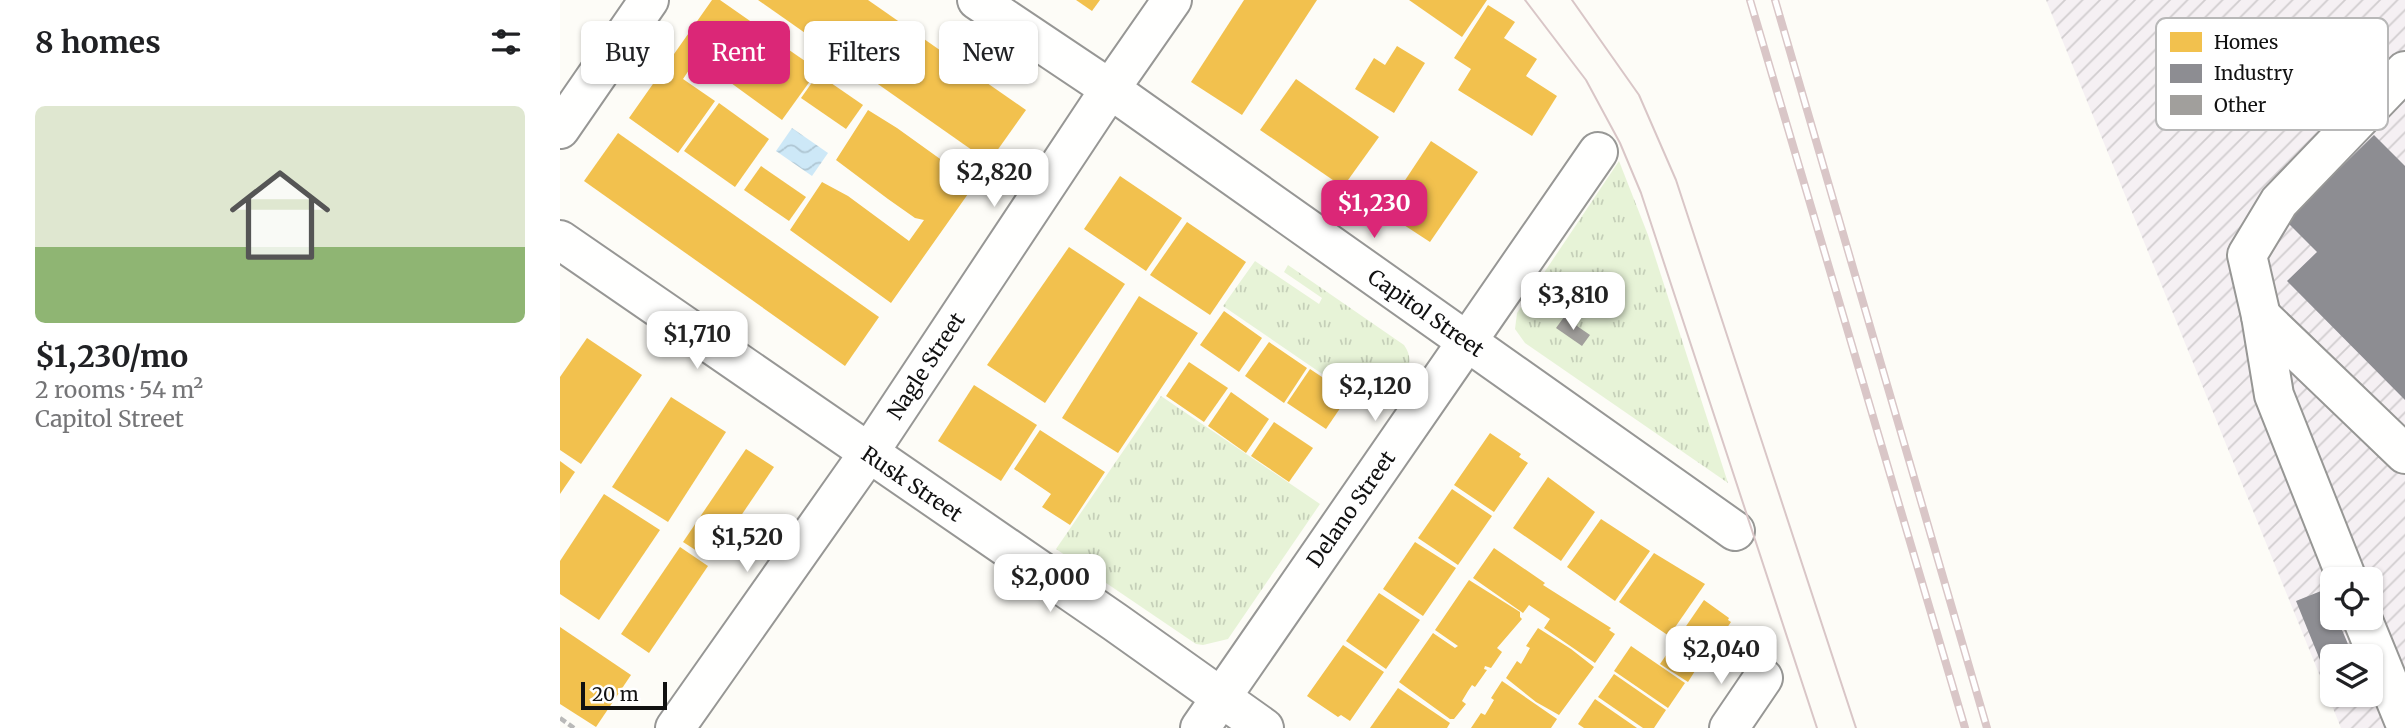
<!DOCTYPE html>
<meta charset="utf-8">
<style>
body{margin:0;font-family:Merriweather,serif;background:#f2f2f2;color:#202124;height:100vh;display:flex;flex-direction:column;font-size:26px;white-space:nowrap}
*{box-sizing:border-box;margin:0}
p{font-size:23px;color:#757577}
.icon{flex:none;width:38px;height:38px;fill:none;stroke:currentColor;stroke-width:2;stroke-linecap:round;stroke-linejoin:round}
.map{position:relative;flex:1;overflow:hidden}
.drawer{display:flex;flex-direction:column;background:#fff;width:560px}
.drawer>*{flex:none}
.top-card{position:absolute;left:21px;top:21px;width:665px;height:63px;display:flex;gap:14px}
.buttons{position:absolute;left:1760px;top:567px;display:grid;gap:14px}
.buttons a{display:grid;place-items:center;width:63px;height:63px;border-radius:10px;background:#fff;box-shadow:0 2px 5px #0004;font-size:35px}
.scale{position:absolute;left:21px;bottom:18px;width:86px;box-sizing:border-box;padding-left:7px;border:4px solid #111;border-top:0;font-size:19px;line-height:24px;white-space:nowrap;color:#111;-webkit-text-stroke:5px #fff;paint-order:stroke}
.price{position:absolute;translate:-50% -60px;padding:0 16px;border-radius:14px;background:#fff;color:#222;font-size:23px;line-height:46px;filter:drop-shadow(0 2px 4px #0008)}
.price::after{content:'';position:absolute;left:50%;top:42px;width:21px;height:16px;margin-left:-10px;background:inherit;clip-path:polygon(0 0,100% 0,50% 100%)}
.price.active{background:#db2777;color:#fff}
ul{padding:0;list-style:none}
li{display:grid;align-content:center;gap:14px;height:371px;padding:0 35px}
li+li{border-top:2px solid #e0e0e0}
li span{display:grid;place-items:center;height:217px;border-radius:10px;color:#555}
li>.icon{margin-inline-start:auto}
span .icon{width:126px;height:126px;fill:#fffc;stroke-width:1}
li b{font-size:30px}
h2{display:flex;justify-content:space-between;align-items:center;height:84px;padding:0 35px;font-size:30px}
.chip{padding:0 24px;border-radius:10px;background:#fff;box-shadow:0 2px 5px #0004;font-size:24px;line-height:63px}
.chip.active{background:#db2777;color:#fff}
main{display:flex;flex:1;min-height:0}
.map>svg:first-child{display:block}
.industrial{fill:url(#industrial-furrows);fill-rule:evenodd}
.grass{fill:url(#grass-tufts)}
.water{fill:url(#water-waves)}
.homes{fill:#f2c14e}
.industry{fill:#8d8d92}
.building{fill:#a19f9c}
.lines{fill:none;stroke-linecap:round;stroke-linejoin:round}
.minor-casing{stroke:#979795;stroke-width:42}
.path{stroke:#b9b9b8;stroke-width:4.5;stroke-dasharray:7 3.5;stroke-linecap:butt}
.minor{stroke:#fffffe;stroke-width:38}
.tram{stroke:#d9c6c7;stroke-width:2}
.rail-casing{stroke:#d9c6c7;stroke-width:8}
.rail{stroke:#fff;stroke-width:5;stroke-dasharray:16;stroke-linecap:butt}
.labels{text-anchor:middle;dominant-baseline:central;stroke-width:7;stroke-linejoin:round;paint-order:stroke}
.street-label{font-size:21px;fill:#111;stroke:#fff}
.key{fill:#fff;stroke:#b8b8b8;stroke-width:2}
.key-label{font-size:19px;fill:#111}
</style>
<main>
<section class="drawer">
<h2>8 homes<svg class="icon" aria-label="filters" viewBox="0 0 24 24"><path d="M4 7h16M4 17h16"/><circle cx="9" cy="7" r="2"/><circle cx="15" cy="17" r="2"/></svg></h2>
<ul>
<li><span style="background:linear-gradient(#dfe7d0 65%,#8fb573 0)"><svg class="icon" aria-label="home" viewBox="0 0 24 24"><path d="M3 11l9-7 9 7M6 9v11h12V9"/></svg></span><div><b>$1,230/mo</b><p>2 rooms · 54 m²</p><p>Capitol Street</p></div></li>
</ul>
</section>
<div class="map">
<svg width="1845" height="728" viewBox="0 0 1845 728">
<defs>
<pattern id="industrial-furrows" width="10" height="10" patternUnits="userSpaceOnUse" patternTransform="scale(1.75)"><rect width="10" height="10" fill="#f5f0f3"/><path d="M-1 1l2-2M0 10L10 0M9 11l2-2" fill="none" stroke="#d1cdcf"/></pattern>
<pattern id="grass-tufts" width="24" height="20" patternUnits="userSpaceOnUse" patternTransform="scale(1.75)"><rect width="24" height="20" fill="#e7f3d7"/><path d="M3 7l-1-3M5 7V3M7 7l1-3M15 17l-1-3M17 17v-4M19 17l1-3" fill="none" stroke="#c5cfb8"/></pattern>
<pattern id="water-waves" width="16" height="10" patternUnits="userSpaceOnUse" patternTransform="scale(1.75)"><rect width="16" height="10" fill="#cde8f7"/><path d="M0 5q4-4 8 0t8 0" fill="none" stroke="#afc6d3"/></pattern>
</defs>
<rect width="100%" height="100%" fill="#fdfcf7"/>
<path class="industrial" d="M1486,0H1845V728H1781ZM1773,579H1811V618H1773ZM1773,656H1811V695H1773Z"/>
<g class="grass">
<path d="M1059,161L1088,235L1168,483L965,343L955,329L957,313Z"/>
<path d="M695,261L759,304L762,298L724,272L728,265L844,345C856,362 846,375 834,391H827L819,386L806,404L663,306Z"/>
<path d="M601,396L760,504L668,639L643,645L636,644L496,549Z"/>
</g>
<path class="water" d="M232,128L268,153L252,176L216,151Z"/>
<g class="homes">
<path d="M152,0H160L203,30L167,80L137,58L123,79L155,101L118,153L69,118Z"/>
<path d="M198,0H308L466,110L429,162Z"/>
<path d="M516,0H540L532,11Z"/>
<path d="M684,0H757L682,115L631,82Z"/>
<path d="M849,0H927L902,37Z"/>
<path d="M928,5L955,22L944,38L977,59L966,76L997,96L972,136L898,90L911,69L894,58Z"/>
<path d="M206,34L258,70L222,120L171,83Z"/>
<path d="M837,46L865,63L834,113L795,89L814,58L825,65Z"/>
<path d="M258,74L303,105L286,129L241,98Z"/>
<path d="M736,79L819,137L783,187L700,130Z"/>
<path d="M159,103L209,139L175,187L124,151Z"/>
<path d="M308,110L337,128L415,184L331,303L230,230L262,182L288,196L349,241L364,220L355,218L328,199L276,160Z"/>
<path d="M58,133L319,317L285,366L24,181Z"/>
<path d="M871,141L918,172L870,242L824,212Z"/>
<path d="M201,166L246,197L229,221L184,190Z"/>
<path d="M560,176L622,218L586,271L524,229Z"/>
<path d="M627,222L686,262L650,315L590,275Z"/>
<path d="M509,247L565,284L485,403L427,365Z"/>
<path d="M579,296L638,333L558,453L502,418Z"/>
<path d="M664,311L702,338L679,372L640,345Z"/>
<path d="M27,338L82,375L21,464L0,450V377Z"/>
<path d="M709,342L747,368L724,403L685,376Z"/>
<path d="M629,362L668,388L644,422L606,396Z"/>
<path d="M750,369L789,395L766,429L727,403Z"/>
<path d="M414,385L477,425L441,481L378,441Z"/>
<path d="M671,392L709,419L686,453L648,426Z"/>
<path d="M111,397L166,432L108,522L52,487Z"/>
<path d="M714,422L753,448L729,482L691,456Z"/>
<path d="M480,430L545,472L510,525L482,507L491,494L454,469Z"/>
<path d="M930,433L961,454L959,457L968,463L934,512L894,485Z"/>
<path d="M186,449L214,467L151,560L123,542Z"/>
<path d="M0,461L15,472L0,494Z"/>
<path d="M988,477L1035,512L1001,561L953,528Z"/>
<path d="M892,489L932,516L898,565L858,538Z"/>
<path d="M44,494L100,530L39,620L0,594V561Z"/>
<path d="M1041,519L1090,551L1055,601L1007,567Z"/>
<path d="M855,542L896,568L863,616L823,589Z"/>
<path d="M120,547L148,566L89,653L61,634Z"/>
<path d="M934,548L985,583L983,585L1051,628L1049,630L1055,634L1035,663L984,628L990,619L969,605L963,613L913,578Z"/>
<path d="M1094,553L1145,584L1109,636L1059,602Z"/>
<path d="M909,580L960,612V617L962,619L937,648L942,652L931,668L925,666L924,669L927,670L915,687L912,685L908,691L902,701L906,704L894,719H890L839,682L873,633L895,648L898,646L875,630Z"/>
<path d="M819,593L860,620L826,669L786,641Z"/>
<path d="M1144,600L1169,618L1168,620L1171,622L1160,638L1157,636L1128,682L1100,664Z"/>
<path d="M0,627L71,675L36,727L0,704Z"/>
<path d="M978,628L1011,649L1034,667L999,715L976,702L946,678L957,661L961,664L965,657L970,648L966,646Z"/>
<path d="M783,645L824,672L790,721L781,715L778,717L747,696Z"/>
<path d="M1071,646L1125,683L1108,708L1054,671Z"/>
<path d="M1054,674L1106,710L1094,728H1083L1038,697Z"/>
<path d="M942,681L997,719L991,728H911L921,713L925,715L934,700L931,698Z"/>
<path d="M838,688L890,723L887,728H810Z"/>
<path d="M1035,699L1077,728H1024L1018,724Z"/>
</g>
<g class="industry">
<path d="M1814,135L1845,166V400L1727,281L1757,252L1726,221Z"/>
<path d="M1766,589L1773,606V618H1777L1793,656H1773V692L1736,601Z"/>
</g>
<path class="building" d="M1004,317L1030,335L1022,346L996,328Z"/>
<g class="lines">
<defs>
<g id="minor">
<path d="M417,0L550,89L1175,531"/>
<path d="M0,129L89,0"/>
<path d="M0,240L555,622L704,728"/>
<path d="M1701,316L1845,454"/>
<path d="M1787,579L1714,395L1701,316L1687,255L1719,202L1845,71"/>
<path d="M1802,618L1845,723"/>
<path d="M115,728L308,454L550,89L612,0"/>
<path d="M640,728L1038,152"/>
<path d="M1169,728L1203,678"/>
</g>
</defs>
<use href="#minor" class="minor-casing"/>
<path class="path" d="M0,718L14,728"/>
<use href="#minor" class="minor"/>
<g class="tram">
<path d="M965,0L1026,80L1060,143L1081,193L1257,728"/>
<path d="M1012,0L1079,95L1116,180L1296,728"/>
</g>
<defs>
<g id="rail">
<path d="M1190,0L1405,728"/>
<path d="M1215,0L1427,728"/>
</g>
</defs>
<use href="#rail" class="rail-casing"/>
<use href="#rail" class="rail"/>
</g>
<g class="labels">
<g class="street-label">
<text transform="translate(866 313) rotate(35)">Capitol Street</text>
<text transform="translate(366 366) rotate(-57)">Nagle Street</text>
<text transform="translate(352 484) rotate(34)">Rusk Street</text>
<text transform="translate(791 509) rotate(-55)">Delano Street</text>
</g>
</g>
<rect x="1596" y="18" width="232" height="112" rx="10" class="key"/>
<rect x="1610" y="32" width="32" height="20" fill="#f2c14e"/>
<rect x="1610" y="64" width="32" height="19" fill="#8d8d92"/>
<rect x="1610" y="95" width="32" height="20" fill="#a19f9c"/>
<g class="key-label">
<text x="1654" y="49">Homes</text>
<text x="1654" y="80">Industry</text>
<text x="1654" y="112">Other</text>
</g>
</svg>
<div class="buttons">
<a><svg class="icon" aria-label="locate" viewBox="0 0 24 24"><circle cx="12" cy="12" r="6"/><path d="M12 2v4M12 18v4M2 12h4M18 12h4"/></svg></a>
<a><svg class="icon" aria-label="layers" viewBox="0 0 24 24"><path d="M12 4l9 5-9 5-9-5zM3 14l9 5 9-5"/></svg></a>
</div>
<div class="scale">20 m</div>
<b class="price" style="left:434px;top:209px">$2,820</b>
<b class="price active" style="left:814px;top:240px">$1,230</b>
<b class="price" style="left:1013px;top:332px">$3,810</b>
<b class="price" style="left:137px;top:371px">$1,710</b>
<b class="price" style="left:815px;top:423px">$2,120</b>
<b class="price" style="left:187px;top:574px">$1,520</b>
<b class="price" style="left:490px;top:614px">$2,000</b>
<b class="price" style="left:1161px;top:686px">$2,040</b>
<div class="top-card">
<a class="chip">Buy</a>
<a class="chip active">Rent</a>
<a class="chip">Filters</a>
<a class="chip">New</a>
</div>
</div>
</main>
